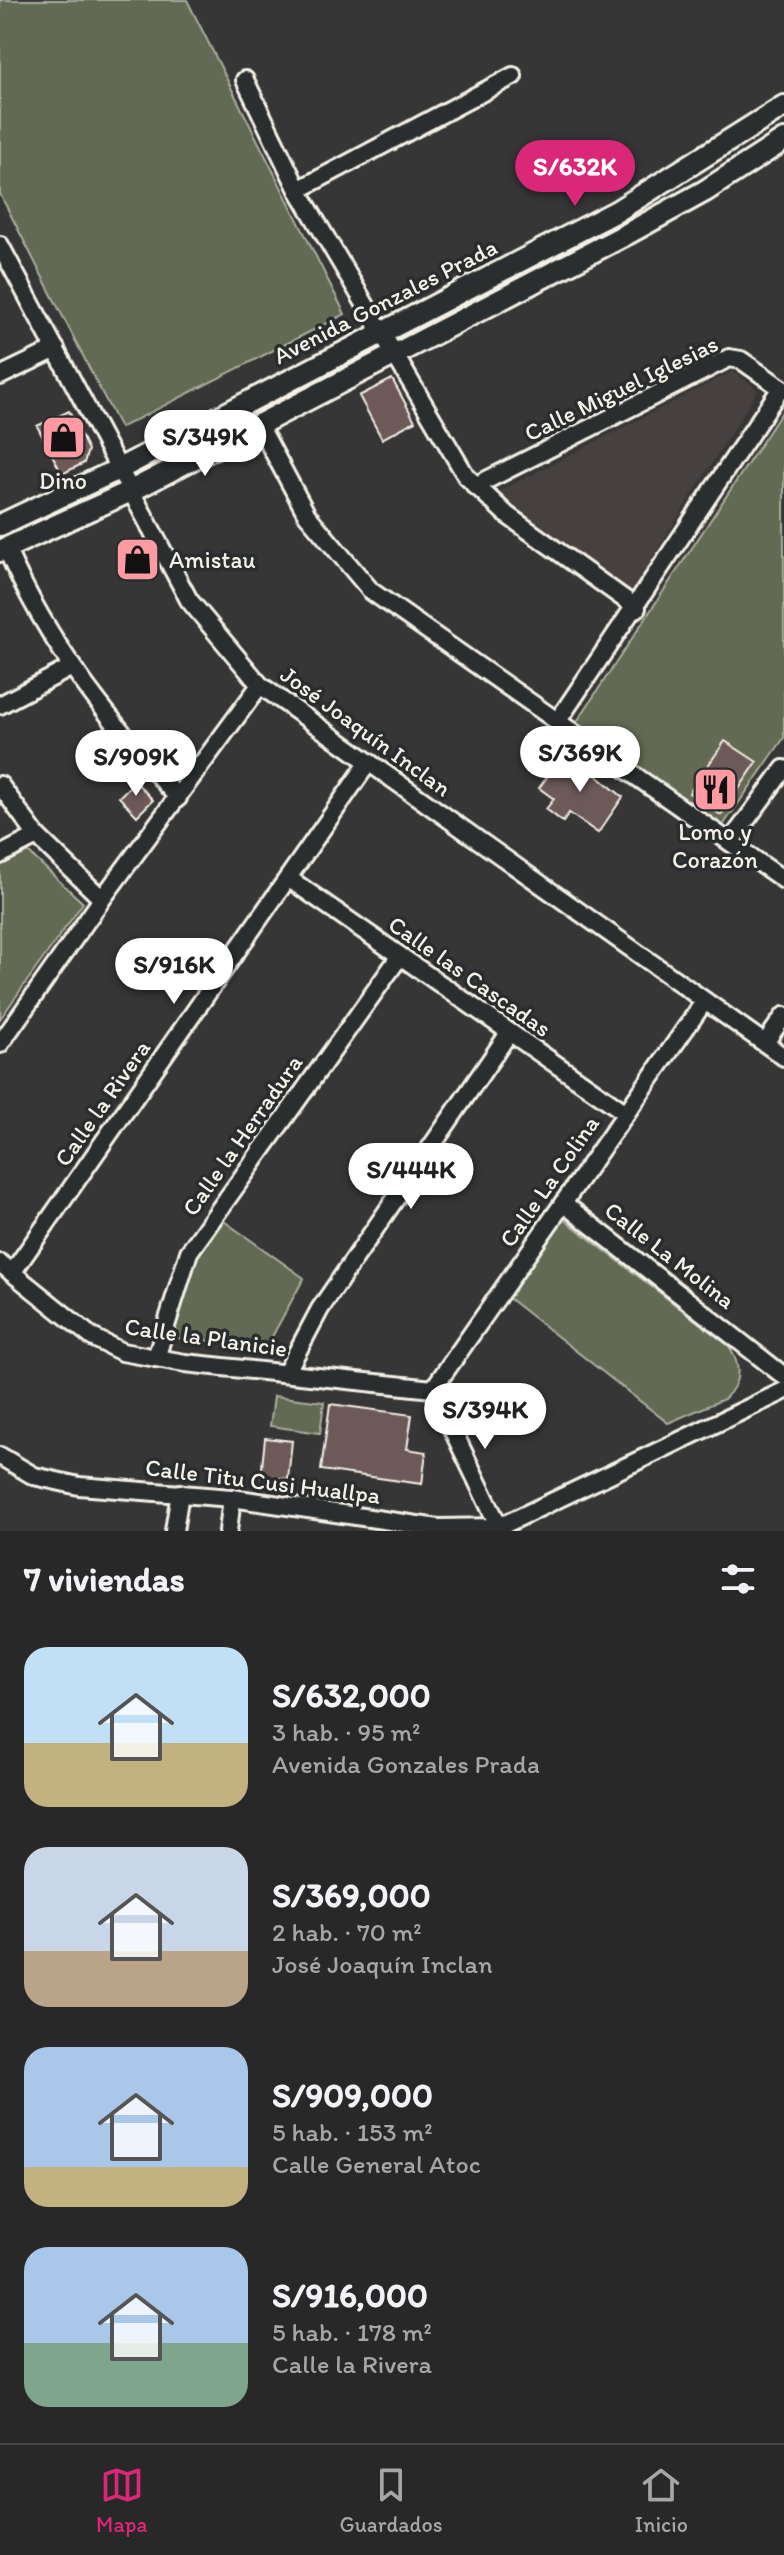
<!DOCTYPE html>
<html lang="es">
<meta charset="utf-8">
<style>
body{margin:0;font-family:Itim,sans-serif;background:#353434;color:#f1f3f6;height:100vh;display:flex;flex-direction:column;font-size:30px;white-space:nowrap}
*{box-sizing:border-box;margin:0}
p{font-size:26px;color:#a5a6a8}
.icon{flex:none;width:44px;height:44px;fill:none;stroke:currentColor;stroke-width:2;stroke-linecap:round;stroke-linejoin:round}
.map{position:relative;height:1531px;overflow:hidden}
.panel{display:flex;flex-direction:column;background:#292828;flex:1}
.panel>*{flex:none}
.price{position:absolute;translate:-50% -68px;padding:0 18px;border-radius:28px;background:#fff;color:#222;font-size:26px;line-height:52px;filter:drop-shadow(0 2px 4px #0008)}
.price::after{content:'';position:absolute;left:50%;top:48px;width:24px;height:18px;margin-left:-12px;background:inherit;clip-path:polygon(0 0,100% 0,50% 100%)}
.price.active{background:#db2777;color:#fff}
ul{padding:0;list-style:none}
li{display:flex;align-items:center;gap:24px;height:200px;padding:0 24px}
li span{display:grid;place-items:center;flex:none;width:224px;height:160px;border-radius:24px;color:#555}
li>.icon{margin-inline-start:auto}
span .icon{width:96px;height:96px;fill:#fffc;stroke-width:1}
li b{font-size:34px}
h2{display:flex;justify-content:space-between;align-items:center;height:96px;padding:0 24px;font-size:34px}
.tab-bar{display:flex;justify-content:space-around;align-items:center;height:112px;border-top:2px solid #454445;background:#292828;font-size:22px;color:#a5a6a8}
.tab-bar a{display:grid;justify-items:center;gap:4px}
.tab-bar .active{color:#db2777}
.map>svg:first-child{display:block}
.built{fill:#474140}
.green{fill:#626b52;stroke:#abae9d;stroke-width:2}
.building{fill:#6d5a58;stroke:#f4f1e8;stroke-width:2}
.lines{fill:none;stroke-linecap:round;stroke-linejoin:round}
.minor-casing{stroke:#f4f1e8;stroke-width:22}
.tertiary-casing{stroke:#f4f1e8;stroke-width:26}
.minor{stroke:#2a2d2e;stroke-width:16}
.tertiary{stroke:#2a2d2e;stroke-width:20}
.labels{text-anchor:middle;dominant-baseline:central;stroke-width:7;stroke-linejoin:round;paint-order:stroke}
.street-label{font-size:24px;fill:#f4f1e8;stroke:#2a2d2e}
.poi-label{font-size:24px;fill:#f4f1e8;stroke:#2a2d2e}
</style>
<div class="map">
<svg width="784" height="1531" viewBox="0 0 784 1531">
<rect width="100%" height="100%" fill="#373636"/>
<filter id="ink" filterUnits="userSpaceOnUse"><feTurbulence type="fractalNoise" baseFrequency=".0125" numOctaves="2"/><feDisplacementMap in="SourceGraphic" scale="16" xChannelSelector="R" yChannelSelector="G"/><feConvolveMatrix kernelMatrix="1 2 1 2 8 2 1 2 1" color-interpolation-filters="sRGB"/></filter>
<g filter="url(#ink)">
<path class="built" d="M733,371L758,390L630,593L512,511L496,493Z"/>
<g class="green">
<path d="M0,0H187L345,314L120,428L0,194Z"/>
<path d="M784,409V738L719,831L576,723Z"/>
<path d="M27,851L83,903L0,1019V864Z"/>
<path d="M214,1214L304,1278L267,1346L164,1337L172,1288Z"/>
<path d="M561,1217L729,1346C741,1365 742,1383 724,1399L668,1423L506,1296Z"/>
<path d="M274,1396L324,1402L320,1433L270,1426Z"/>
</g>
<g class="building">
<path d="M392,379L415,421L382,439L359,396Z"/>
<path d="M69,411L88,450L84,463L62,474L37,426Z"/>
<path d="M725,741L757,762L721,815L689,793Z"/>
<path d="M566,751L623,797L598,833L569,813L563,822L546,809L554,799L539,788Z"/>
<path d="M135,781L153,800L137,816L119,797Z"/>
<path d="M330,1404L412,1415L407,1449L426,1452L422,1484L321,1470Z"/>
<path d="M265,1438L292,1441L288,1479L261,1477Z"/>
</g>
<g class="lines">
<defs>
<g id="minor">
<path d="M245,80L298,190L466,476L507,515L637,608"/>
<path d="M298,190L513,76"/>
<path d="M0,245L189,600L260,685L784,1057"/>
<path d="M0,376L56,349"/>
<path d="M258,423L307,515L371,591L784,880"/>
<path d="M475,486L729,358L741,360L784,390"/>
<path d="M6,548C50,648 107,717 178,798"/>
<path d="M0,705L70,668"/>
<path d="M557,722L781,388"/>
<path d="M0,785L37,836L102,899"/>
<path d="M730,842L784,769"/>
<path d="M0,855L37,836"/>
<path d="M288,878L626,1113"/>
<path d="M765,1043L784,1016"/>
<path d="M0,1044L102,899L260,685"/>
<path d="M563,1203L784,1376"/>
<path d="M0,1263L92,1337L122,1352L185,1363L433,1389"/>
<path d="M12,1273L368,763"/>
<path d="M156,1358L189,1252L400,956"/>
<path d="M286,1373L320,1309L509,1033"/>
<path d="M433,1389L704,1002"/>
<path d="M433,1389L501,1531"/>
<path d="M0,1456L34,1476L79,1486L232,1498L438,1528L499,1527L784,1391"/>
<path d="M174,1531L180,1493"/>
<path d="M228,1531L232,1498"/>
</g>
<g id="tertiary">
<path d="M0,525L119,469L617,211L784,106"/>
<path d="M0,551L131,491L627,234L705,191L784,140"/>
</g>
</defs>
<use href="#minor" class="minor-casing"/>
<use href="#tertiary" class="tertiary-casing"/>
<use href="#minor" class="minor"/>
<use href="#tertiary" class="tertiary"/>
</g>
</g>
<defs>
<symbol id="shop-square" viewBox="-11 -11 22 22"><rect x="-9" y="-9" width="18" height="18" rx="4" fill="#ff9aa2" stroke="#2a2d2e"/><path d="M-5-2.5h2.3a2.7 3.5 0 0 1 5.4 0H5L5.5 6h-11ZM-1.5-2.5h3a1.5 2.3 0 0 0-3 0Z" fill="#111"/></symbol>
<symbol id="restaurant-square" viewBox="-11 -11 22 22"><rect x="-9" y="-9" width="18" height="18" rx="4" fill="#ff9aa2" stroke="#2a2d2e"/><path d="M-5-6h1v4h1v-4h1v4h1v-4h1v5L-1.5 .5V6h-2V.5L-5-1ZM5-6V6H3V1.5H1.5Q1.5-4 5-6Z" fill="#111"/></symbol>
</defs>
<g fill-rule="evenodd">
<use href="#shop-square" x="38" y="412" width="51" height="51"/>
<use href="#shop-square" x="112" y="534" width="51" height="51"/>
<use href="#restaurant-square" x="690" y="764" width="51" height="51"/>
</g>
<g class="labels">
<g class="street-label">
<text transform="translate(385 301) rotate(-27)">Avenida Gonzales Prada</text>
<text transform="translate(621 388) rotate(-26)">Calle Miguel Iglesias</text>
<text transform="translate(366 731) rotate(36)">José Joaquín Inclan</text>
<text transform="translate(470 976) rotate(35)">Calle las Cascadas</text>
<text transform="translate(102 1103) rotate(-55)">Calle la Rivera</text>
<text transform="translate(242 1135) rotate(-55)">Calle la Herradura</text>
<text transform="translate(549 1181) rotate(-55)">Calle La Colina</text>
<text transform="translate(670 1255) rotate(38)">Calle La Molina</text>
<text transform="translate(206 1337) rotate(8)">Calle la Planicie</text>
<text transform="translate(263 1481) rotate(7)">Calle Titu Cusi Huallpa</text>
</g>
<g class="poi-label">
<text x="63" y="480">Dino</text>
<text x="169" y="559" text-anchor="start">Amistau</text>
<text x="715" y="831">Lomo y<tspan x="715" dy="28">Corazón</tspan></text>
</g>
</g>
</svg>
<b class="price active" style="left:575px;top:208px">S/632K</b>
<b class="price" style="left:205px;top:478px">S/349K</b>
<b class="price" style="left:580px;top:794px">S/369K</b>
<b class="price" style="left:136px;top:798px">S/909K</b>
<b class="price" style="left:174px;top:1006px">S/916K</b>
<b class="price" style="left:411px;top:1211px">S/444K</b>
<b class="price" style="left:485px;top:1451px">S/394K</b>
</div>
<section class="panel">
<h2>7 viviendas<svg class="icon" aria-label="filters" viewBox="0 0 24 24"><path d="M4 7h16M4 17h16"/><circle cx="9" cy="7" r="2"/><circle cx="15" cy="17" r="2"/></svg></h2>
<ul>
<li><span style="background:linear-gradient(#bfe0f5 60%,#c2b280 0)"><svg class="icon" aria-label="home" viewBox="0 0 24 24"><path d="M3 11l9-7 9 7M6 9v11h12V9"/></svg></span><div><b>S/632,000</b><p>3 hab. · 95 m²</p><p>Avenida Gonzales Prada</p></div></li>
<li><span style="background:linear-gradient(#c9d6e8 65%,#b9a48a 0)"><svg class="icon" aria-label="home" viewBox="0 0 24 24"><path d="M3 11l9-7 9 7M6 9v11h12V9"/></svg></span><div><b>S/369,000</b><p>2 hab. · 70 m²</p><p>José Joaquín Inclan</p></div></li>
<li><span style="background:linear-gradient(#a9c7e8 75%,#c2b280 0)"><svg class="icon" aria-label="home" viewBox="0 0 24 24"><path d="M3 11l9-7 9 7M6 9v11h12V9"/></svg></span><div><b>S/909,000</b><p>5 hab. · 153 m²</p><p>Calle General Atoc</p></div></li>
<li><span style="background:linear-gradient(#a9c7e8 60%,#7fa58c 0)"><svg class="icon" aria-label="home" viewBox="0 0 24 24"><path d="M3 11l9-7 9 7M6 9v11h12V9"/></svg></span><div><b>S/916,000</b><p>5 hab. · 178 m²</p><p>Calle la Rivera</p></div></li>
</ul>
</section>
<nav class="tab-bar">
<a class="active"><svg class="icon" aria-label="map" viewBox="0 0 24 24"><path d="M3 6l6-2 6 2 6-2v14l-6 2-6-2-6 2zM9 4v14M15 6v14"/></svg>Mapa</a>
<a><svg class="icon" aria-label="saved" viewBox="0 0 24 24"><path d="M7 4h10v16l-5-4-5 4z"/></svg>Guardados</a>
<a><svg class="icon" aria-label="home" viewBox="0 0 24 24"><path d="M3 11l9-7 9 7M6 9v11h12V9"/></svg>Inicio</a>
</nav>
